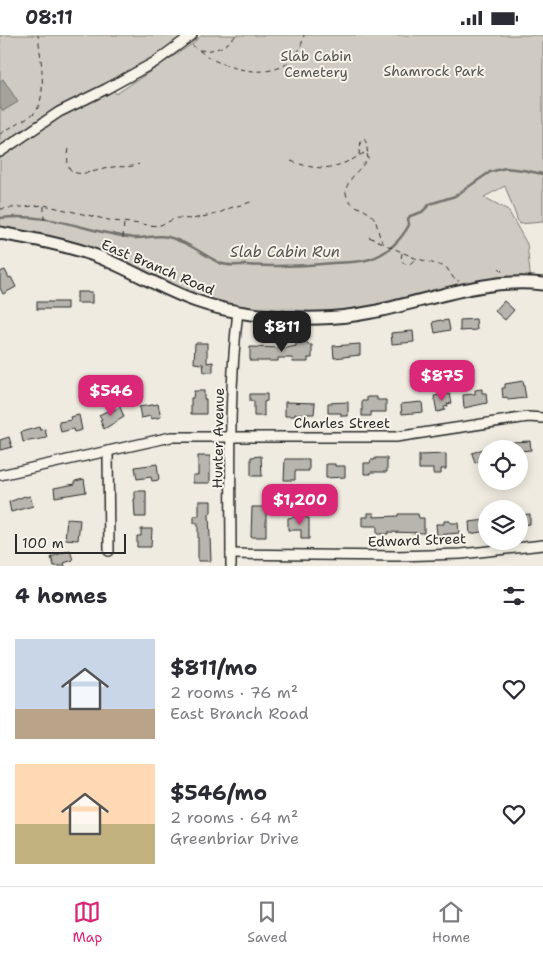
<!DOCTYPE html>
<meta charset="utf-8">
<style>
body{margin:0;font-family:"Shantell Sans",sans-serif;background:#f7f7f7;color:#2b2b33;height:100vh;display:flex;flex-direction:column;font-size:19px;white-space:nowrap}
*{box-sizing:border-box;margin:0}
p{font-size:16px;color:#7c7c81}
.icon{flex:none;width:28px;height:28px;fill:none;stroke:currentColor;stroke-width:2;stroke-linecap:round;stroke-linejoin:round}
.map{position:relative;height:531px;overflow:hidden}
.side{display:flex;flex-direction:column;background:#fff;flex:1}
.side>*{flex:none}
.fabs{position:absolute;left:478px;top:405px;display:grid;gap:10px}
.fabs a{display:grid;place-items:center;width:50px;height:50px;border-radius:50%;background:#fff;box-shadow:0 2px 12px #0003;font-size:25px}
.scale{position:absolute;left:15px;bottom:12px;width:111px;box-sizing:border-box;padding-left:5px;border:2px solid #2b2b2b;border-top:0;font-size:14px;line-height:18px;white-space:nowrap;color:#2b2b2b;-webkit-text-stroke:4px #f7f3e8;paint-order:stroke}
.price{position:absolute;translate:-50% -42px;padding:0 11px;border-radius:10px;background:#db2777;color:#fff;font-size:16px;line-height:32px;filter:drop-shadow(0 1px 2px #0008)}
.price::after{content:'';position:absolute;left:50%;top:30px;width:15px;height:11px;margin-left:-8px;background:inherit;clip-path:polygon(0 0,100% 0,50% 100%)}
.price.active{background:#222;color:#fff}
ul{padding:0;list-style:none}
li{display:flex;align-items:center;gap:15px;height:125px;padding:0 15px}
li span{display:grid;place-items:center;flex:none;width:140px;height:100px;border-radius:0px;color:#555}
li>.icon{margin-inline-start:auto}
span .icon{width:60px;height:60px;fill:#fffc;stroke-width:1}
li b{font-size:21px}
h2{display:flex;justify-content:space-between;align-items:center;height:60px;padding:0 15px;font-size:21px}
.status{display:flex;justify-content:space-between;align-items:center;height:35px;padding:0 25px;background:#fff;direction:ltr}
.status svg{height:14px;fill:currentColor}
.tabs{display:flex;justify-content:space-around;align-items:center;height:70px;border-top:1px solid #e1e1e2;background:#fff;font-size:14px;color:#7c7c81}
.tabs a{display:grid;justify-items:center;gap:2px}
.tabs .active{color:#db2777}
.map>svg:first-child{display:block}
.green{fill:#cfcbc2;stroke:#7d7b76}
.water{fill:#a4a29a;stroke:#74726e}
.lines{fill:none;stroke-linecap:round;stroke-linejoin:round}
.stream{stroke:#74726e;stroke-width:2.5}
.building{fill:#b8b5ae;stroke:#2b2b2b}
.street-casing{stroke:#2b2b2b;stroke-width:12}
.secondary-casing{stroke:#2b2b2b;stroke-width:15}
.path{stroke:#2b2b2b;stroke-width:1;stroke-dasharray:5 4;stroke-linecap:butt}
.street{stroke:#f7f3e8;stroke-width:9}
.secondary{stroke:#f7f3e8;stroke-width:11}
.labels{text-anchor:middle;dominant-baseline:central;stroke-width:4;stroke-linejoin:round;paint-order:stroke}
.park-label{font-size:14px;fill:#545351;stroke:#f7f3e8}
.street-label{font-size:14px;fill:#2b2b2b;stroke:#f7f3e8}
.water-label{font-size:15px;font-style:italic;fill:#555552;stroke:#f7f3e8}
</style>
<div class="status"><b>08:11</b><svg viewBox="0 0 49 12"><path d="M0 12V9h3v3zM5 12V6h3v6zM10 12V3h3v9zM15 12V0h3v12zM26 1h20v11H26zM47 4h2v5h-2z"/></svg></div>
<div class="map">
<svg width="543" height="531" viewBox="0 0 543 531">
<rect width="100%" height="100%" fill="#efebe0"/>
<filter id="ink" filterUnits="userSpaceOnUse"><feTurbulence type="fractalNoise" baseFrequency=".02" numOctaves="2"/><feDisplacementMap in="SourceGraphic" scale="10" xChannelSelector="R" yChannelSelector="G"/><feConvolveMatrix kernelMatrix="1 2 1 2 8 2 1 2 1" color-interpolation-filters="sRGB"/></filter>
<g filter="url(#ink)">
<path class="green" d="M0,0H192L112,52L116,59L192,9L202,0H543V187L519,189L505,151L484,162L508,175L527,209L531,248L347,281L215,272L99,222L0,198Z"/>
<path class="water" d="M3,44L18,67L3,76L0,71V46Z"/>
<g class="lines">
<path class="stream" d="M0,183C51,177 86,197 134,203C146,204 156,199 168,202C183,206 196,214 209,222C213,224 218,228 223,229C229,231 238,230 245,230C275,232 303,231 333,228C345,227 358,228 370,224C387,219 401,205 409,190L408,184L410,181L422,177L430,169L455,161L490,137L505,133L523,135L543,139"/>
</g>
<g class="building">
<path d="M5,235L9,243L11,242L16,252L3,259L0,253V237Z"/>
<rect x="77" y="257" width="15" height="11"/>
<path d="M504,266L514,275L505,285L495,276Z"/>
<rect x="37" y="267" width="30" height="7"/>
<path d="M476,284L477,295L460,296V285Z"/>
<path d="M441,285L442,286L448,285L450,295L435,298L433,287Z"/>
<path d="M413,296L414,307L392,309L391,298Z"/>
<path d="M195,308H207V328L213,327V337H204L203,329L194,328Z"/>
<path d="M296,308H308V310H312V323H308V327H293L292,323H278V326H250V312L287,313L296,311Z"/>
<path d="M360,309V320L334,323L333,311Z"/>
<path d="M523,346L526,363L508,365L507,362L503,363L502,353H505V349Z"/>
<path d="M482,354V358H486L487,368L464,373L463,360L475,359V355Z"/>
<path d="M194,356H204V364H206V379H191V363H193Z"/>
<path d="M250,359H267V366L264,367V381H254V366H250Z"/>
<path d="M450,359L452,368L447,369L448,371L444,372L445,375L437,377L434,361Z"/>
<path d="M367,362H377V365H386V377H371V381H362V366H367Z"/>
<path d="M285,367L315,368L314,379H295V381H285Z"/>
<path d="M348,367V381H341V378H328V368Z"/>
<path d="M422,367L423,377L402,379L401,369Z"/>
<path d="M158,369L161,382L151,384V381L141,383L139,372Z"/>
<path d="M120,372L124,382L104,394L100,385L102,384L99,380L107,376L108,378Z"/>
<path d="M79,380L82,395L74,397L73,394L61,397L59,387L71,385L70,382Z"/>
<path d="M39,392L40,395L45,394L47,403L23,407L21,397Z"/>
<path d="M9,402L12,412L0,415V405Z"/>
<path d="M530,406L531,415L519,416V414H513V407Z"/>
<path d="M486,413V424L475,428L472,418Z"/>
<path d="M446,419V434H441V439H433V434H419V420Z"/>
<path d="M198,421H210V448H193V440H198Z"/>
<path d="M261,421L262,441H251V422Z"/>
<path d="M375,423H387V437H371V439H364V428H370L371,425H375Z"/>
<path d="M285,424H309V436H295V445H284Z"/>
<path d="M157,429L159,445L152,446L151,442L137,444L135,432Z"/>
<path d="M326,429H335V431H345V442L326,443Z"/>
<path d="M84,444L86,457L55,462L54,453L75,449V446Z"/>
<path d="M135,456H146V482H135L134,464H135Z"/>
<path d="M25,461L26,462L30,461L33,471L11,477L9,467Z"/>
<path d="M199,466H211V478L209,479L211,526H198V488H194V481H199Z"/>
<path d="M252,472H266V502H251Z"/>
<path d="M368,478H374V482L398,481V479H418L419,483H424V498L388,497V499H377V491H362V482H368Z"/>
<path d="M530,479V489L519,490V480Z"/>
<path d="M306,480V483H309V504H301V495H288V483Z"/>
<path d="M67,484L80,485L78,505L65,504Z"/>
<path d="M486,485V496L470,499L469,487Z"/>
<path d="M444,486H450V488H458L459,498L437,500L436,489H444Z"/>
<path d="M141,494H152L151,512H137V501H141Z"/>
<path d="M70,515L73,525L64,528L65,531H54L51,522Z"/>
</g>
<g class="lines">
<defs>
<g id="street">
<path d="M0,117L59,77L106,54L155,27L192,0"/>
<path d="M108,416L109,516"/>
<path d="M0,440L171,402H396L528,382L543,383"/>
<path d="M231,519L396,521L461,519L543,510"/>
<path d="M231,531C231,446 228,361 238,276"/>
</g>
<path id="secondary" d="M0,198C33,204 68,210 99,222C132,235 162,254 196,266C232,279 281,284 319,283C395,283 467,240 543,249"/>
</defs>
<use href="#street" class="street-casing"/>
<use href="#secondary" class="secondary-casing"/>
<g class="path">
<path d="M192,10C200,16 208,23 218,27C251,41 296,44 304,0"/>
<path d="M199,15C214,17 227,12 236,0"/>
<path d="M0,99L33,79C49,66 40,19 38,0"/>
<path d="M69,114C61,151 90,136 113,132C122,131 130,133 139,129"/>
<path d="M359,120L361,106L364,104L366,107L368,120"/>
<path d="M291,126C313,134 327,136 349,126C356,124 360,118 367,118L368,124C359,136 333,155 354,170C361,174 369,176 374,183C379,191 377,201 384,209L415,223L446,232L455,245L459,246"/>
<path d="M44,171V187"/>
<path d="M0,174L44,170L113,186L158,191L177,183L192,184L217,179L230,173L251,167"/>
<path d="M369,202L383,208"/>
<path d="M123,203L124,187"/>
<path d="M402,218L401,225L405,229H410L414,225"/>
<path d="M499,233L502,236L500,239"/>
</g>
<use href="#street" class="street"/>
<use href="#secondary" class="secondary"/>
</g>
</g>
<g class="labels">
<g class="park-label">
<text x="316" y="21">Slab Cabin<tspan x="316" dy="16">Cemetery</tspan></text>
<text x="434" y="36">Shamrock Park</text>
</g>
<g class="street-label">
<text transform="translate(158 232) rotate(23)">East Branch Road</text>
<text x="342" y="388">Charles Street</text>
<text transform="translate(218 403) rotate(-89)">Hunter Avenue</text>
<text transform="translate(417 505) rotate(-2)">Edward Street</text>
</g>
<g class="water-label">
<text x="285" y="217">Slab Cabin Run</text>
</g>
</g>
</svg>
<div class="fabs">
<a><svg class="icon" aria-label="locate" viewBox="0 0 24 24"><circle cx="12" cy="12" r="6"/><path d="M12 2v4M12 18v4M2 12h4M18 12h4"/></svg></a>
<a><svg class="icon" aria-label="layers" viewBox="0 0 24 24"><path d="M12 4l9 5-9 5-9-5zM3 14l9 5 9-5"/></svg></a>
</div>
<div class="scale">100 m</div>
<b class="price active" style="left:282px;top:318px">$811</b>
<b class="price" style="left:442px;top:367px">$875</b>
<b class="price" style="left:111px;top:382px">$546</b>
<b class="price" style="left:300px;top:491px">$1,200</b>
</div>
<section class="side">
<h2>4 homes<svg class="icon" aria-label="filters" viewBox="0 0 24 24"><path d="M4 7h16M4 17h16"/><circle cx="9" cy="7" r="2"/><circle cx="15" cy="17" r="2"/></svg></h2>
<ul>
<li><span style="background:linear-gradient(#c9d6e8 70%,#b9a48a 0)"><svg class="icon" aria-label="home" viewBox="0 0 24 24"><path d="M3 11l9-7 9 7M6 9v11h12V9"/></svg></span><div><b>$811/mo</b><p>2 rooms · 76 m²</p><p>East Branch Road</p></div><svg class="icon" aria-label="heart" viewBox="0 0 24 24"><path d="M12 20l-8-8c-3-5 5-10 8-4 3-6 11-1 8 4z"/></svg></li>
<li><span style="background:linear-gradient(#ffd9b3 60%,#c2b280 0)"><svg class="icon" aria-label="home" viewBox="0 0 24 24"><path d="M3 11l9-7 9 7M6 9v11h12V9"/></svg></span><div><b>$546/mo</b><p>2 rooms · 64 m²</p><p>Greenbriar Drive</p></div><svg class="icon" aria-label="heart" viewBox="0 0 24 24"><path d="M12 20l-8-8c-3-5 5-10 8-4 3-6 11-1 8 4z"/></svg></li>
</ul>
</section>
<nav class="tabs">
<a class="active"><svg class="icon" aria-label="map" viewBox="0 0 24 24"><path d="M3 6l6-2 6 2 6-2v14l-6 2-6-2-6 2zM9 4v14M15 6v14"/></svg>Map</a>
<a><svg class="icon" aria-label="saved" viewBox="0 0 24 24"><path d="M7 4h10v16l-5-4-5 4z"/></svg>Saved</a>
<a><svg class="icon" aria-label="home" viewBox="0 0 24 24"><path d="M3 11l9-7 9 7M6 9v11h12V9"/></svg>Home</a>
</nav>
